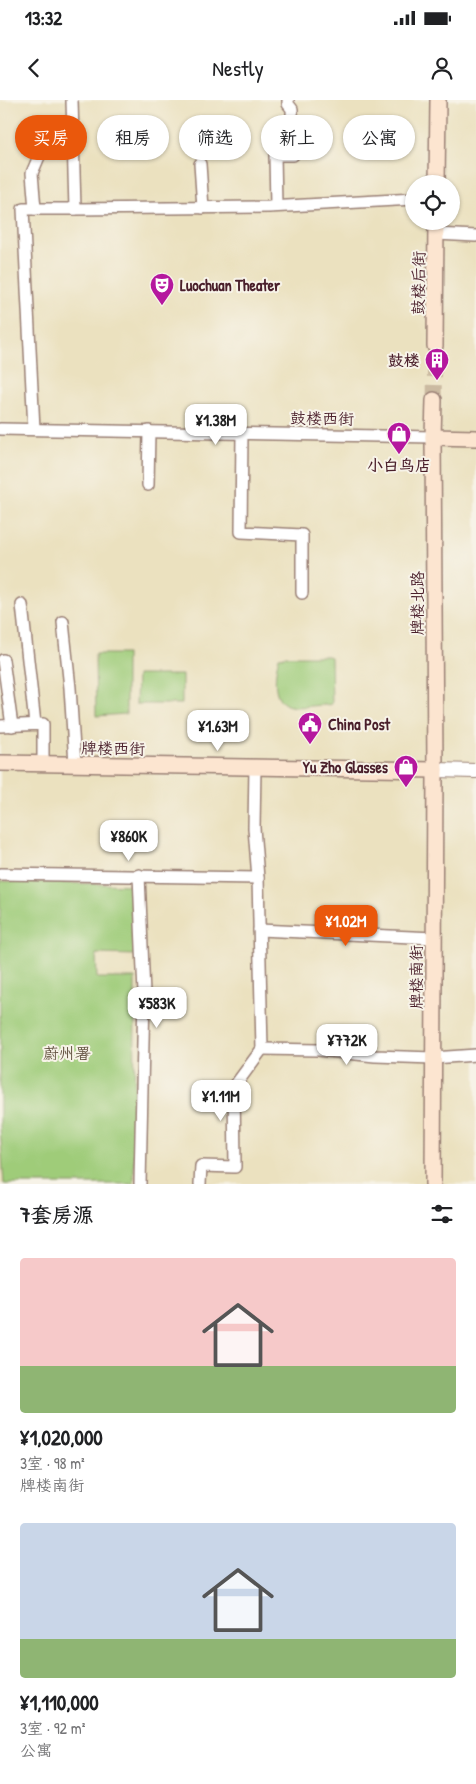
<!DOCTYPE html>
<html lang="zh">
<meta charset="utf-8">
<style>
body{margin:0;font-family:"Patrick Hand","LXGW WenKai TC",sans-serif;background:#f2f2f2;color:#202124;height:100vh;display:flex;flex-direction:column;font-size:19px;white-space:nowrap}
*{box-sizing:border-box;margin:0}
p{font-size:16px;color:#757577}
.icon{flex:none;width:28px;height:28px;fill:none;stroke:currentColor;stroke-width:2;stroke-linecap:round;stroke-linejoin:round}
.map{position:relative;height:1084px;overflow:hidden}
.drawer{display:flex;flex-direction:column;background:#fff;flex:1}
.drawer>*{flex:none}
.guide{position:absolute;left:15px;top:15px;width:446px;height:45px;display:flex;gap:10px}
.tools{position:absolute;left:405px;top:75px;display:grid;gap:10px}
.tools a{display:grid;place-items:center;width:55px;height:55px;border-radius:50%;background:#fff;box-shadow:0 1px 4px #0004;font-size:25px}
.price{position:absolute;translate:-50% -42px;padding:0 11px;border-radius:10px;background:#fff;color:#222;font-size:16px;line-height:32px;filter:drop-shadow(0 1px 2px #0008)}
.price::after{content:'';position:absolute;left:50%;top:30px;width:15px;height:11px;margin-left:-8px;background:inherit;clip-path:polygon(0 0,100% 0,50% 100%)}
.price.current{background:#ea580c;color:#fff}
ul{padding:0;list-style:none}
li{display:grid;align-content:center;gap:10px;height:265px;padding:0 20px}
li span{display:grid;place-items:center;height:155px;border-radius:5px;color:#555}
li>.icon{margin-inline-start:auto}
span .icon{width:90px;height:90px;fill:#fffc;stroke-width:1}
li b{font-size:21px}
h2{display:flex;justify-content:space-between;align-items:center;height:60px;padding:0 20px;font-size:21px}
.pill{padding:0 18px;border-radius:22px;background:#fff;box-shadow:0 1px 4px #0004;font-size:18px;line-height:45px}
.pill.current{background:#ea580c;color:#fff}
.status{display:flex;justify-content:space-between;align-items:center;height:35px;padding:0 25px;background:#fff;direction:ltr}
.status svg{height:14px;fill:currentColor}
header{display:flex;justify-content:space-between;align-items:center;height:65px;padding:0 20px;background:#fff;font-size:22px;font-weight:600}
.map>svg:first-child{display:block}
.green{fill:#9fcc79;stroke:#747652}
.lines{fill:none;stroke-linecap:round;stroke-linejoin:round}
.secondary-tunnel{stroke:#cbbaa1;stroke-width:15;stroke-dasharray:15 8;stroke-linecap:butt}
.minor-casing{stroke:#9a8075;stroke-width:14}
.tertiary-casing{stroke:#9a8075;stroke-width:16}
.secondary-casing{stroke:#9a8075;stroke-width:18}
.minor{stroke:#fff;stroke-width:11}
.tertiary{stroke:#fff;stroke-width:14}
.secondary{stroke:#fce5d0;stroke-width:15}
.labels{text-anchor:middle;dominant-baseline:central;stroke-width:4;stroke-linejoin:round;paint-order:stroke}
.street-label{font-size:16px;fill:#4a1f2b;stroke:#f7f3e8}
.poi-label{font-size:16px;font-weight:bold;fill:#4a1f2b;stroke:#f7f3e8;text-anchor:start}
.park-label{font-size:16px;fill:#645342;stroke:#f7f3e8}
</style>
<div class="status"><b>13:32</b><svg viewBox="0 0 49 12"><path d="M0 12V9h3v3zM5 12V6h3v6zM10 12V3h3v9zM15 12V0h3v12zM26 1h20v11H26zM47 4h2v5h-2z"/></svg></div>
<header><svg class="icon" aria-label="back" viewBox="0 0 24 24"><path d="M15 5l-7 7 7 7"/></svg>Nestly<svg class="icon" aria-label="person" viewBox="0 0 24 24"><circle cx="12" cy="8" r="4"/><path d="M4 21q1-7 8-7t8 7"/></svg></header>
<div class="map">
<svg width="476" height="1084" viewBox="0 0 476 1084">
<rect width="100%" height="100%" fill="#f7f3e8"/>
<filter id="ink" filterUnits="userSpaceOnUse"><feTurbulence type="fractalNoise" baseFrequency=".02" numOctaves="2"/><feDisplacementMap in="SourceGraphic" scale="10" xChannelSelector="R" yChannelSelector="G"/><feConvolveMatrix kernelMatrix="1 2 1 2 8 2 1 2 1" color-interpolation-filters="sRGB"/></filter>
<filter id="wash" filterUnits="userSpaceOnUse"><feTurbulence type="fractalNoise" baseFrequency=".0096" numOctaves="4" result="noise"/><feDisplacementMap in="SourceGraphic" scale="20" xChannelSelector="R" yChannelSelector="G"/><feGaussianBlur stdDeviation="1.12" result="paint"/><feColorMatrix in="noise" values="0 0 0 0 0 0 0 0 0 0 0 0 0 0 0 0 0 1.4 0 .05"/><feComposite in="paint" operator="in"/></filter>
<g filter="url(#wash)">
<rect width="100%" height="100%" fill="#ebe1bf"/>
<g class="green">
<path d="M95,554H126V614L96,616Z"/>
<path d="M287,556H328L331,557L332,604L326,605C315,605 301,608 290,606C270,601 275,571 279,557Z"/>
<path d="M137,575H182V604H136Z"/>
<path d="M0,781L132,785L136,855L96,854L97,878H135L134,1084H4L0,1027Z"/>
</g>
</g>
<g filter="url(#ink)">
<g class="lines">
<path class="secondary-tunnel" d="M434,300L435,246"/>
<defs>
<g id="minor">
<path d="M72,0L75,109L269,107L414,99"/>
<path d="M200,64L203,108"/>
<path d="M276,106L275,55H293L292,9L288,4V0"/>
<path d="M35,109L32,73L43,47V24"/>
<path d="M436,134L476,136"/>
<path d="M0,329L433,337"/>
<path d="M34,329L23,109H75"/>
<path d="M242,333L241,432L302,435V493"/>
<path d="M148,385L149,331"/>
<path d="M22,505L35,624"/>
<path d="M63,522L70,588L75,664"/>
<path d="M3,560L12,626"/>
<path d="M0,626L43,624V664"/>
<path d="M0,774L258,778"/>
<path d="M139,775L144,894L140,1084"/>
<path d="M259,830L434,838"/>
<path d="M262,949L318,950L375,956L433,958L476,955"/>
<path d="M200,1084L201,1066L235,1067L234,987L262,949L258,778L254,728L255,667"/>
</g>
<path id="tertiary" d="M435,670L476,671"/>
<g id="secondary">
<path d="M437,84L438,0"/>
<path d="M435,246L436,121"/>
<path d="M433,337L476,338"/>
<path d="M0,663L435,670"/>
<path d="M433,1084L435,670L433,337L434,300"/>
</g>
</defs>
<use href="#minor" class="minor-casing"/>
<use href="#tertiary" class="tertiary-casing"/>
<use href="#secondary" class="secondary-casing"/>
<use href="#minor" class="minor"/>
<use href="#tertiary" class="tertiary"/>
<use href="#secondary" class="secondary"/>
</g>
</g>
<defs>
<symbol id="theatre-pin" viewBox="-11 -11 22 30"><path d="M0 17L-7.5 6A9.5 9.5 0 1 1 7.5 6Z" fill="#b5179e" stroke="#f7f3e8"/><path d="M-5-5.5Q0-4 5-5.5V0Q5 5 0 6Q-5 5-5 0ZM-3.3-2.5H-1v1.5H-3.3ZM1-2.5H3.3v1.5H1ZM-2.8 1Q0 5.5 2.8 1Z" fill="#fff"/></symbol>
<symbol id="building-pin" viewBox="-11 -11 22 30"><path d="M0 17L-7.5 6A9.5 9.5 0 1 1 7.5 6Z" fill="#b5179e" stroke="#f7f3e8"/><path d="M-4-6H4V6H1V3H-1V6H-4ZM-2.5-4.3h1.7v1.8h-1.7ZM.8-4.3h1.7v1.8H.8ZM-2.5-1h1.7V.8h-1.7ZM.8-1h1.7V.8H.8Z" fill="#fff"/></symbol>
<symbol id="shop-pin" viewBox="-11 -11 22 30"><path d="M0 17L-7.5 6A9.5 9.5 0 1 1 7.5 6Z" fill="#b5179e" stroke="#f7f3e8"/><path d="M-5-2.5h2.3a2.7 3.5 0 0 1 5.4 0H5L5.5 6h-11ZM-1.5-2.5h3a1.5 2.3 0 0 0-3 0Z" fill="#fff"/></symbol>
<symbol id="civic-pin" viewBox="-11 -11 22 30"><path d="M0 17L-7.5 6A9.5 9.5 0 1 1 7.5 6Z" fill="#b5179e" stroke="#f7f3e8"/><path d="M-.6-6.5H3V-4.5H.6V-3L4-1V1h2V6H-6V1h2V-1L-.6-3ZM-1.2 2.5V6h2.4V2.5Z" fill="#fff"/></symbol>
</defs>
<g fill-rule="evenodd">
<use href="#theatre-pin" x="148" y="171" width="28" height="38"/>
<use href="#building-pin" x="423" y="246" width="28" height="38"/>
<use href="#shop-pin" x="385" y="320" width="28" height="38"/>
<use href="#civic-pin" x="296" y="610" width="28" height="38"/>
<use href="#shop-pin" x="392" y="653" width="28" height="38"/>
</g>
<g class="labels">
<g class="street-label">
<text transform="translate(418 183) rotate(-89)">鼓楼后街</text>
<text transform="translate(322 318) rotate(1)">鼓楼西街</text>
<text transform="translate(417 503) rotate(-90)">牌楼北路</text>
<text transform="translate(113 648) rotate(1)">牌楼西街</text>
<text transform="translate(416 877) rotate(-90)">牌楼南街</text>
</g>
<g class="poi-label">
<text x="180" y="185">Luochuan Theater</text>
<text x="420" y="260" text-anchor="end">鼓楼</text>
<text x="399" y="365" text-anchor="middle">小白鸟店</text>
<text x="328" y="624">China Post</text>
<text x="388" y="667" text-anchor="end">Yu Zho Glasses</text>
</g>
<g class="park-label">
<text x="67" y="953">蔚州署</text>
</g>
</g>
</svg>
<div class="tools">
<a><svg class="icon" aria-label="locate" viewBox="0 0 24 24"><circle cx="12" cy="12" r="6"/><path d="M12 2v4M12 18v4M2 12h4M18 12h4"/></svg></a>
</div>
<b class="price" style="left:216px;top:346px">¥1.38M</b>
<b class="price" style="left:218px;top:652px">¥1.63M</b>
<b class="price" style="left:129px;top:762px">¥860K</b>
<b class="price current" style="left:346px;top:847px">¥1.02M</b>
<b class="price" style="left:157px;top:929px">¥583K</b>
<b class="price" style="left:347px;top:966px">¥772K</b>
<b class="price" style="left:221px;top:1022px">¥1.11M</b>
<div class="guide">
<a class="pill current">买房</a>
<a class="pill">租房</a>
<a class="pill">筛选</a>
<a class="pill">新上</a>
<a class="pill">公寓</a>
</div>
</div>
<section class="drawer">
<h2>7套房源<svg class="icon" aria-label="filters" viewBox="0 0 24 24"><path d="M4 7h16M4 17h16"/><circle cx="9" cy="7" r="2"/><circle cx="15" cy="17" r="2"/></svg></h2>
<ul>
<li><span style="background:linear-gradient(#f6c9c9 70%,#8fb573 0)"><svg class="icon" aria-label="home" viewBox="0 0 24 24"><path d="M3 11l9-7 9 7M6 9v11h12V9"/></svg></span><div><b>¥1,020,000</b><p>3室 · 98 m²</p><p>牌楼南街</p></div></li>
<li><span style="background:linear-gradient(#c9d6e8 75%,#8fb573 0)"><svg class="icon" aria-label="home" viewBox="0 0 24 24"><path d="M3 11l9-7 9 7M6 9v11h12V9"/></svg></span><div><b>¥1,110,000</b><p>3室 · 92 m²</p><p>公寓</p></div></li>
</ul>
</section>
